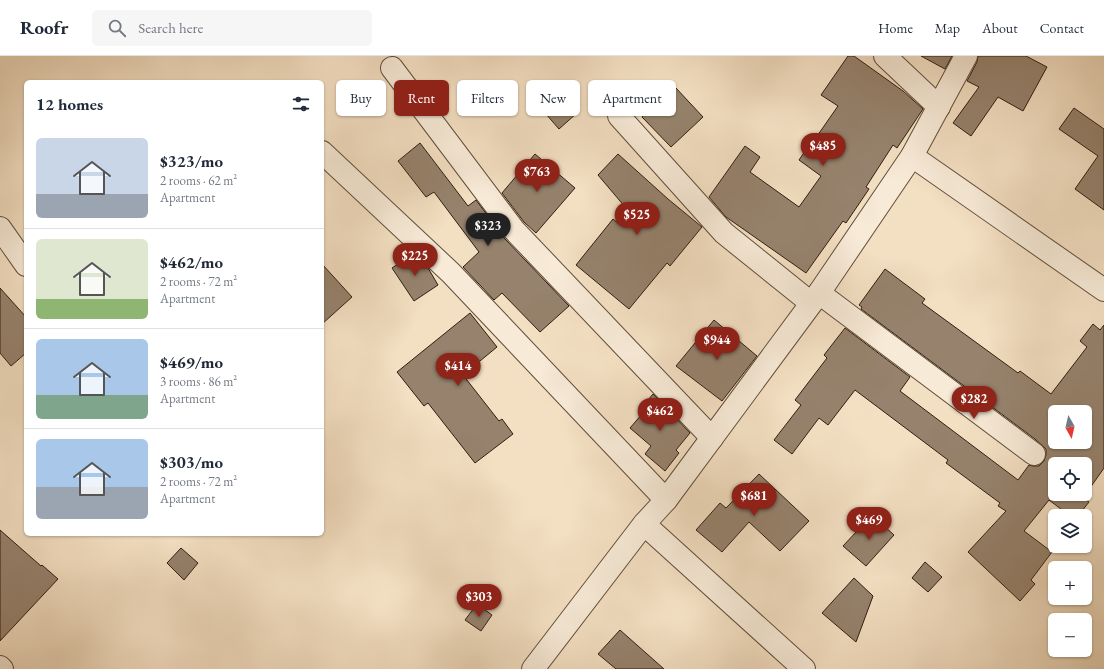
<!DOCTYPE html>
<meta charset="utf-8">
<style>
body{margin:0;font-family:"EB Garamond",serif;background:#f6f6f7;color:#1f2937;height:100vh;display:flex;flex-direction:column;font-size:15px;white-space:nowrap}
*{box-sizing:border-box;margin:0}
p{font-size:13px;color:#747a83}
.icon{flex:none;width:22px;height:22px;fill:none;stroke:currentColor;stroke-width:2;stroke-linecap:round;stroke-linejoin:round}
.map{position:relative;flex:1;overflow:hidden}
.panel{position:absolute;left:24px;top:24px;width:300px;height:456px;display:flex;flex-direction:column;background:#fff;border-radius:6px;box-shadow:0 1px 3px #0004}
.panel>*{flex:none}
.hud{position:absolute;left:336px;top:24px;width:380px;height:36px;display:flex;gap:8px}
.needle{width:26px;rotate:172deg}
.buttons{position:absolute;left:1048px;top:349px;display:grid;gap:8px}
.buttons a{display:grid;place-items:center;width:44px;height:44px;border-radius:6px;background:#fff;box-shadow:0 1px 3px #0004;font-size:20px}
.price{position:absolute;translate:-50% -34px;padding:0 9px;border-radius:14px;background:#8f2418;color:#fff;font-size:13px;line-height:26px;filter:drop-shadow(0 1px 2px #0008)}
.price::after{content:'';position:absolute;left:50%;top:24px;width:12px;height:9px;margin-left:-6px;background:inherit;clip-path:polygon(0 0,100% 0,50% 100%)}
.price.active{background:#222;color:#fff}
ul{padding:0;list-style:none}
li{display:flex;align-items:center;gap:12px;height:100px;padding:0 12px}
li+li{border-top:1px solid #e0e1e3}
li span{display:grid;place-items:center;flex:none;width:112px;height:80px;border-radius:6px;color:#555}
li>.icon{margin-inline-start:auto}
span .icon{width:48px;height:48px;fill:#fffc;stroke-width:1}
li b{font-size:17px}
h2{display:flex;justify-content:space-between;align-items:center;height:48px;padding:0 12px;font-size:17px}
.chip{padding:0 14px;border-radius:6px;background:#fff;box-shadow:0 1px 3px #0004;font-size:14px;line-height:36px}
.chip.active{background:#8f2418;color:#fff}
header{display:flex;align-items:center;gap:24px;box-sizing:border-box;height:56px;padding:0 20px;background:#fff;border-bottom:1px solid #e0e1e3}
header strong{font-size:19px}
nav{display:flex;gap:22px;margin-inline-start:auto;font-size:14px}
.search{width:280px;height:36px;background:#f6f6f7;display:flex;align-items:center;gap:10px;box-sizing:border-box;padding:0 14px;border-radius:6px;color:#747a83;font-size:15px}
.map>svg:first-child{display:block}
.building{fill:#96826d;stroke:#311e10;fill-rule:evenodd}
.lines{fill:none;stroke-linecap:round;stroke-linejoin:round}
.minor-casing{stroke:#624e3c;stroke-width:24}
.minor{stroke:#f7ead7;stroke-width:22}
</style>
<header>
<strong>Roofr</strong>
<div class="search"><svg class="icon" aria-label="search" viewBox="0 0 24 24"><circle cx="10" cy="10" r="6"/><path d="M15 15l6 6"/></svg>Search here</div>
<nav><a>Home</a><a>Map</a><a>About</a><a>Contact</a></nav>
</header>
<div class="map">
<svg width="1104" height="613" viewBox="0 0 1104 613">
<rect width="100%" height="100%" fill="#f3dfc2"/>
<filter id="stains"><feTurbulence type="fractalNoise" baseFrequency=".005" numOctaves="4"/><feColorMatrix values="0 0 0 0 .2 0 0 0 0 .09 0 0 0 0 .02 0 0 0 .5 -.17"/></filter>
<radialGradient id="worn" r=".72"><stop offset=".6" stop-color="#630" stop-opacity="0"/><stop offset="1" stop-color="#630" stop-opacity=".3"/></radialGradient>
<g class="building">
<path d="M848,0H854L903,35L923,53L897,92L893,89L866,131L869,133L846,167L843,165L806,217L726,161L709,141L745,90L760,101L750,116L799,151L821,120L799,104L814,82L815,83L838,50L821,39Z"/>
<path d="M921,0H952L945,13Z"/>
<path d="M978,0H1026L1047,11L1023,55L998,41L971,80L953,67L979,31L967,25L977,6Z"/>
<path d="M550,25L577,57L559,73L531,41Z"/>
<path d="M675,31L703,61L671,91L642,61Z"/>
<path d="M1074,52L1104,73V154L1075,133L1098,100L1059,73Z"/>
<path d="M420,87L468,150L476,144L505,183L569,250L540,276L502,237L494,244L463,211L479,196L434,136L426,141L398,105Z"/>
<path d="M535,98L575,132L536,177L524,166L502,137Z"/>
<path d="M618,98L668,143L702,171L670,210L667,207L629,253L576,209L613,163L620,169L631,158L598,119Z"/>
<path d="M413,198L428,212L438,229L414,245L392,212Z"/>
<path d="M322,208L352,241L322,268Z"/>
<path d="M885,213L925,243L922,247L1018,317L1020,315L1051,338L1087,291L1080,285L1093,268L1100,274L1104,269V412L1083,442L1089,446L1078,460H1070L1049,444L1024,475L1052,496L1031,524L1035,528L1020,545L968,496L1006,455L998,450L1000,447L946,407L948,404L855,334L828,369L819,362L792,398L774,384L801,349L795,344L827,302L824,299L845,272L910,321L900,335L1018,424L1029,409L1033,410H1039L1044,405L1046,399V393L1035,383L861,253L862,251L859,249ZM1055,356H1085V386H1055ZM1055,408H1085V438H1055Z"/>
<path d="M0,232L26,261V297L11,310L0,297Z"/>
<path d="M470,257L497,291L463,319L499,365L502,363L513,378L475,407L428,347L424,350L397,316Z"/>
<path d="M714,264L757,300L722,345L676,310Z"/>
<path d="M653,338L690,377L676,394L679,397L665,415L645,398L651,390L630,372L642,358L639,355Z"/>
<path d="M759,418L809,465L780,495L749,466L722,496L696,474L720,447L726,452Z"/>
<path d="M872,459L894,479L866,510L843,490Z"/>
<path d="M0,474L41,510L42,509L58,523L0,585Z"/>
<path d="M181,492L198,507L184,524L167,507Z"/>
<path d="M925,506L942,521L928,536L912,522Z"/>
<path d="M854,522L873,540L856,586L822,557Z"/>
<path d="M477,548L492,559L481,575L465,564Z"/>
<path d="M620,574L664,613H616L598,598Z"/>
</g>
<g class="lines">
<defs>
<g id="minor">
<path d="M885,0L939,51"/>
<path d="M392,12L514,174L712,382"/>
<path d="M619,60L724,177L811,247"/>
<path d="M322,96L451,217L666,444"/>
<path d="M912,100L1104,234"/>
<path d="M0,172L26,209"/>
<path d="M819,237L1034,398"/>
<path d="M644,468L804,613"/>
<path d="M0,611L2,613"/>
<path d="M533,613L644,468L666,444L819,237L912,100L966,0"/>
</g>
</defs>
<use href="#minor" class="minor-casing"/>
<use href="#minor" class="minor"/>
</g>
<rect width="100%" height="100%" filter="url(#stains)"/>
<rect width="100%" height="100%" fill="url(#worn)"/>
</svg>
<div class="buttons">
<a><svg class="needle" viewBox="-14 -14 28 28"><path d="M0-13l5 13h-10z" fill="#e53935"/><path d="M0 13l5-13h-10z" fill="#747a83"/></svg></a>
<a><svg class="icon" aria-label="locate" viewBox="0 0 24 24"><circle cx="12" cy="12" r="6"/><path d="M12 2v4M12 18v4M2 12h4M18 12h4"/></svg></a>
<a><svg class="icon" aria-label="layers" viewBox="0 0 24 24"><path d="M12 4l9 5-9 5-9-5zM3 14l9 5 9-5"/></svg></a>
<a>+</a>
<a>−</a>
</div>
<b class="price" style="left:823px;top:111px">$485</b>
<b class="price" style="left:537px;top:137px">$763</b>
<b class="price" style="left:637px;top:180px">$525</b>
<b class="price active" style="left:488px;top:191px">$323</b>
<b class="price" style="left:415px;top:221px">$225</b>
<b class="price" style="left:717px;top:305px">$944</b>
<b class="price" style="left:458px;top:331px">$414</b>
<b class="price" style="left:974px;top:364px">$282</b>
<b class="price" style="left:660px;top:376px">$462</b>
<b class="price" style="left:754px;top:461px">$681</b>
<b class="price" style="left:869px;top:485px">$469</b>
<b class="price" style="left:479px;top:562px">$303</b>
<div class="hud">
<a class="chip">Buy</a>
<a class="chip active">Rent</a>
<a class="chip">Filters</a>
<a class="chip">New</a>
<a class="chip">Apartment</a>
</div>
<section class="panel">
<h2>12 homes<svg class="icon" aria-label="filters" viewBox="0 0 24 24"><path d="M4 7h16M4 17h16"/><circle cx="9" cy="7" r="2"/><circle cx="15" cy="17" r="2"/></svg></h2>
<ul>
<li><span style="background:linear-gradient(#c9d6e8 70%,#9aa5b1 0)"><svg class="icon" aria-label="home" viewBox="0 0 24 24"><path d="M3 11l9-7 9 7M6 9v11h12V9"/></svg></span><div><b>$323/mo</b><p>2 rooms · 62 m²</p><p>Apartment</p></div></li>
<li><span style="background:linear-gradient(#dfe7d0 75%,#8fb573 0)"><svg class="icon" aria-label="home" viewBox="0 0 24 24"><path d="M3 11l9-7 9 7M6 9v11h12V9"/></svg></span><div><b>$462/mo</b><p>2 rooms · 72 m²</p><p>Apartment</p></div></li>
<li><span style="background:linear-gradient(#a9c7e8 70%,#7fa58c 0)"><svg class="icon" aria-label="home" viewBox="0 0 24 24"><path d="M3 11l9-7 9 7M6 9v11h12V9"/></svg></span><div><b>$469/mo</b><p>3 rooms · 86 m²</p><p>Apartment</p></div></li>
<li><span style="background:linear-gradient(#a9c7e8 60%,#9aa5b1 0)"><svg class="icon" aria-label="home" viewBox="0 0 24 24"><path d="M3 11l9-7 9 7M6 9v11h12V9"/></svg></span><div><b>$303/mo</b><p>2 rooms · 72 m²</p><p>Apartment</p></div></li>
</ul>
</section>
</div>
